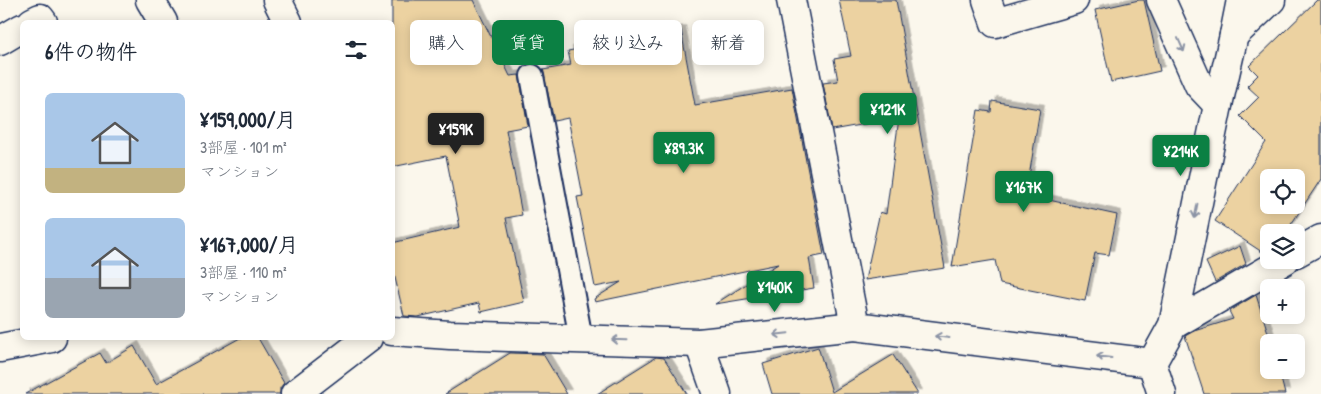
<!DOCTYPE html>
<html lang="ja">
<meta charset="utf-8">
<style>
body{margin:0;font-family:"Patrick Hand","Klee One",sans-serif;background:#f2f2f3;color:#1f2937;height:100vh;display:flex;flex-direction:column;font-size:19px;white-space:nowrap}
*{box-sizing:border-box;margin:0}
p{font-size:16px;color:#747a83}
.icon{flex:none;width:28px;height:28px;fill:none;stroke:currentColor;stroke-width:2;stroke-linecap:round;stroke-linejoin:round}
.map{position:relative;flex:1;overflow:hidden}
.side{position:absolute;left:20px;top:20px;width:375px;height:320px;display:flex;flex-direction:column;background:#fff;border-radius:8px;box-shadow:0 2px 12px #0003}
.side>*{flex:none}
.hud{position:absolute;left:410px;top:20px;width:475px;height:45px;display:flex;gap:10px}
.fabs{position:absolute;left:1260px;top:169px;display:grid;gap:10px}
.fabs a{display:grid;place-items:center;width:45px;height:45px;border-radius:8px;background:#fff;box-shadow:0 2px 12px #0003;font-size:25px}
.price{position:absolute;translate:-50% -42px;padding:0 11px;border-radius:5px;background:#0b8043;color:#fff;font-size:16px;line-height:32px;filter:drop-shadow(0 1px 2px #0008)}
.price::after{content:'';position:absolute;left:50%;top:30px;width:15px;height:11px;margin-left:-8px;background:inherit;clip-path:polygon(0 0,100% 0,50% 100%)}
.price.current{background:#222;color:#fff}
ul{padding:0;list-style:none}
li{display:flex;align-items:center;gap:15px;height:125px;padding:0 25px}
li span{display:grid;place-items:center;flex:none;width:140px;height:100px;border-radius:8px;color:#555}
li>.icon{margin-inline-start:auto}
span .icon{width:60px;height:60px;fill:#fffc;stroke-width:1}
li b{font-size:21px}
h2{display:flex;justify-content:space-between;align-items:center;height:60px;padding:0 25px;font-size:21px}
.chip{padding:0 18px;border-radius:8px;background:#fff;box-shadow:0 2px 12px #0003;font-size:18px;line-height:45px}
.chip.current{background:#0b8043;color:#fff}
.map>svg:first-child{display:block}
.building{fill:#ecd2a1;stroke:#1b2f5e;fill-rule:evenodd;filter:url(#shadow)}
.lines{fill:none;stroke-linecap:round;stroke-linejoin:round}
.service-casing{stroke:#1b2f5e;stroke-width:26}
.minor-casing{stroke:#1b2f5e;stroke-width:31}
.service{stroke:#fbf7ec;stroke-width:22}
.minor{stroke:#fbf7ec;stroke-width:28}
.oneway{stroke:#8b93a5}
</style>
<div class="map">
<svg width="1321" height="394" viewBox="0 0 1321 394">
<defs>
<filter id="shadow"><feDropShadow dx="4.5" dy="-4.5" stdDeviation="0" flood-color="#0004"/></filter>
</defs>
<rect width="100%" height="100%" fill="#fbf7ec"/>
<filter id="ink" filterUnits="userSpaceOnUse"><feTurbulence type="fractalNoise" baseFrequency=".02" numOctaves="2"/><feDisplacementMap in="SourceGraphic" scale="10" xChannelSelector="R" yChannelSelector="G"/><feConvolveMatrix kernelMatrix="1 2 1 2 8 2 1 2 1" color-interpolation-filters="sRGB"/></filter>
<g filter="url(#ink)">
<g class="building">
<path d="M392,0H473L510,76L519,75L528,126L506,130L522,215L506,218L524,302L481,312L479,303L418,317L404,316L392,265V243L460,227L446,156L392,167Z"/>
<path d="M839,0H896L945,268L865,280L880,212L886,214L899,118L832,130L823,83L838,81L834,59L851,56Z"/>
<path d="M1139,0H1144L1160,71L1111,82L1095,10Z"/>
<path d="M1317,0H1321V179L1286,232H1269V251L1265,254L1215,221L1266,142L1240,116L1259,97L1247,86L1258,75L1249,66ZM1269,178H1296V205H1269Z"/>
<path d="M681,30L695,105L792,88L824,255L809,258L814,288L715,304L778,264L595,302L594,299L621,282L595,287L577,197L583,196L568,118L554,121L543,70L571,65L568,51Z"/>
<path d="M992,101L1040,109L1026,195L1117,215L1109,255L1095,253L1085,301L1000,284L995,260L952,267L978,110L991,112Z"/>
<path d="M1240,246L1246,264L1215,282L1206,262Z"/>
<path d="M1256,295L1271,342H1269V370H1279L1281,375H1280L1285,394H1204L1185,336L1194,331L1233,319L1229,311Z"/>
<path d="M240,338H258L284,383L280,388V394H25L100,353L106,363L134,346L156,384Z"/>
<path d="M818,347L832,392L893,355L918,394H772L763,364Z"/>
<path d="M510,353L543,354L567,394H445Z"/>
<path d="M656,357L664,358L687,394H597Z"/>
</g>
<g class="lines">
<defs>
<path id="service" d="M532,76L581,339"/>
<g id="minor">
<path d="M150,0L163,22"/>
<path d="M277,0L288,22"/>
<path d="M791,0L855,326"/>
<path d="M987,0L995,23L1074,0"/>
<path d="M1161,0L1199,85L1218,105L1173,325L1152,363L1162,394"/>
<path d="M32,22L40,18L43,22"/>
<path d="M1234,35L1271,0"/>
<path d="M0,41L22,28"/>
<path d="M1218,105L1234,35L1241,0"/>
<path d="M1296,253L1321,239"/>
<path d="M1173,325L1285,260"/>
<path d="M392,331L450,335L699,343L855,326L1152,363"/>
<path d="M699,343L717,394"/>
<path d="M0,348L52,338"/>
<path d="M295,394L368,338"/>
</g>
</defs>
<use href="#service" class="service-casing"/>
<use href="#minor" class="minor-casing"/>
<use href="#service" class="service"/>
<use href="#minor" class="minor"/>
</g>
<defs><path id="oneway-shaft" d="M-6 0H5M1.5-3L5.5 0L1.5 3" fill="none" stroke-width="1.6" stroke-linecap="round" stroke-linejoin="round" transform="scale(1.25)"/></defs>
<g class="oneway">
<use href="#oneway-shaft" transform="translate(1181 45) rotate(66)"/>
<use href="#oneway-shaft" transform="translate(1196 211) rotate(101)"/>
<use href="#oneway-shaft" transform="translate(781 334) rotate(174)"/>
<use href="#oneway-shaft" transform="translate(942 337) rotate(-173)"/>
<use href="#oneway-shaft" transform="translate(619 340) rotate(-178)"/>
<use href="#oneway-shaft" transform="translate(1104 357) rotate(-173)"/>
</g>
</g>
</svg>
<div class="fabs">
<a><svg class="icon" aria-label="locate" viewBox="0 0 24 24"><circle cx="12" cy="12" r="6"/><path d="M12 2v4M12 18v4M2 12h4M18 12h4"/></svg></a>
<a><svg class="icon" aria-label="layers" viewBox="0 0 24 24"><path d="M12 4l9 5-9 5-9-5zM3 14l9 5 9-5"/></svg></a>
<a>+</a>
<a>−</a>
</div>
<b class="price" style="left:888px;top:135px">¥121K</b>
<b class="price current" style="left:456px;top:155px">¥159K</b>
<b class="price" style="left:684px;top:174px">¥89.3K</b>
<b class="price" style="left:1181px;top:177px">¥214K</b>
<b class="price" style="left:1024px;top:213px">¥167K</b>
<b class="price" style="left:775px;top:313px">¥140K</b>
<div class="hud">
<a class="chip">購入</a>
<a class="chip current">賃貸</a>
<a class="chip">絞り込み</a>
<a class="chip">新着</a>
</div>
<section class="side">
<h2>6件の物件<svg class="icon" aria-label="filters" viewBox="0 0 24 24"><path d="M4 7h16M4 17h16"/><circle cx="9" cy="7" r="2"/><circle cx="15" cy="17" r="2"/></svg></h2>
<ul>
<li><span style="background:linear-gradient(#a9c7e8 75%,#c2b280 0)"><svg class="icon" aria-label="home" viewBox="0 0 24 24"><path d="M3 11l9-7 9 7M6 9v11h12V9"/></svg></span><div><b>¥159,000/月</b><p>3部屋 · 101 m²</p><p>マンション</p></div></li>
<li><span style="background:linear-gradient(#a9c7e8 60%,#9aa5b1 0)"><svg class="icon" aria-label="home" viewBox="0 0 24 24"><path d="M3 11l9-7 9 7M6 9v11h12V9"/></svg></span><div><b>¥167,000/月</b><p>3部屋 · 110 m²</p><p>マンション</p></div></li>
</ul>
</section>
</div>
